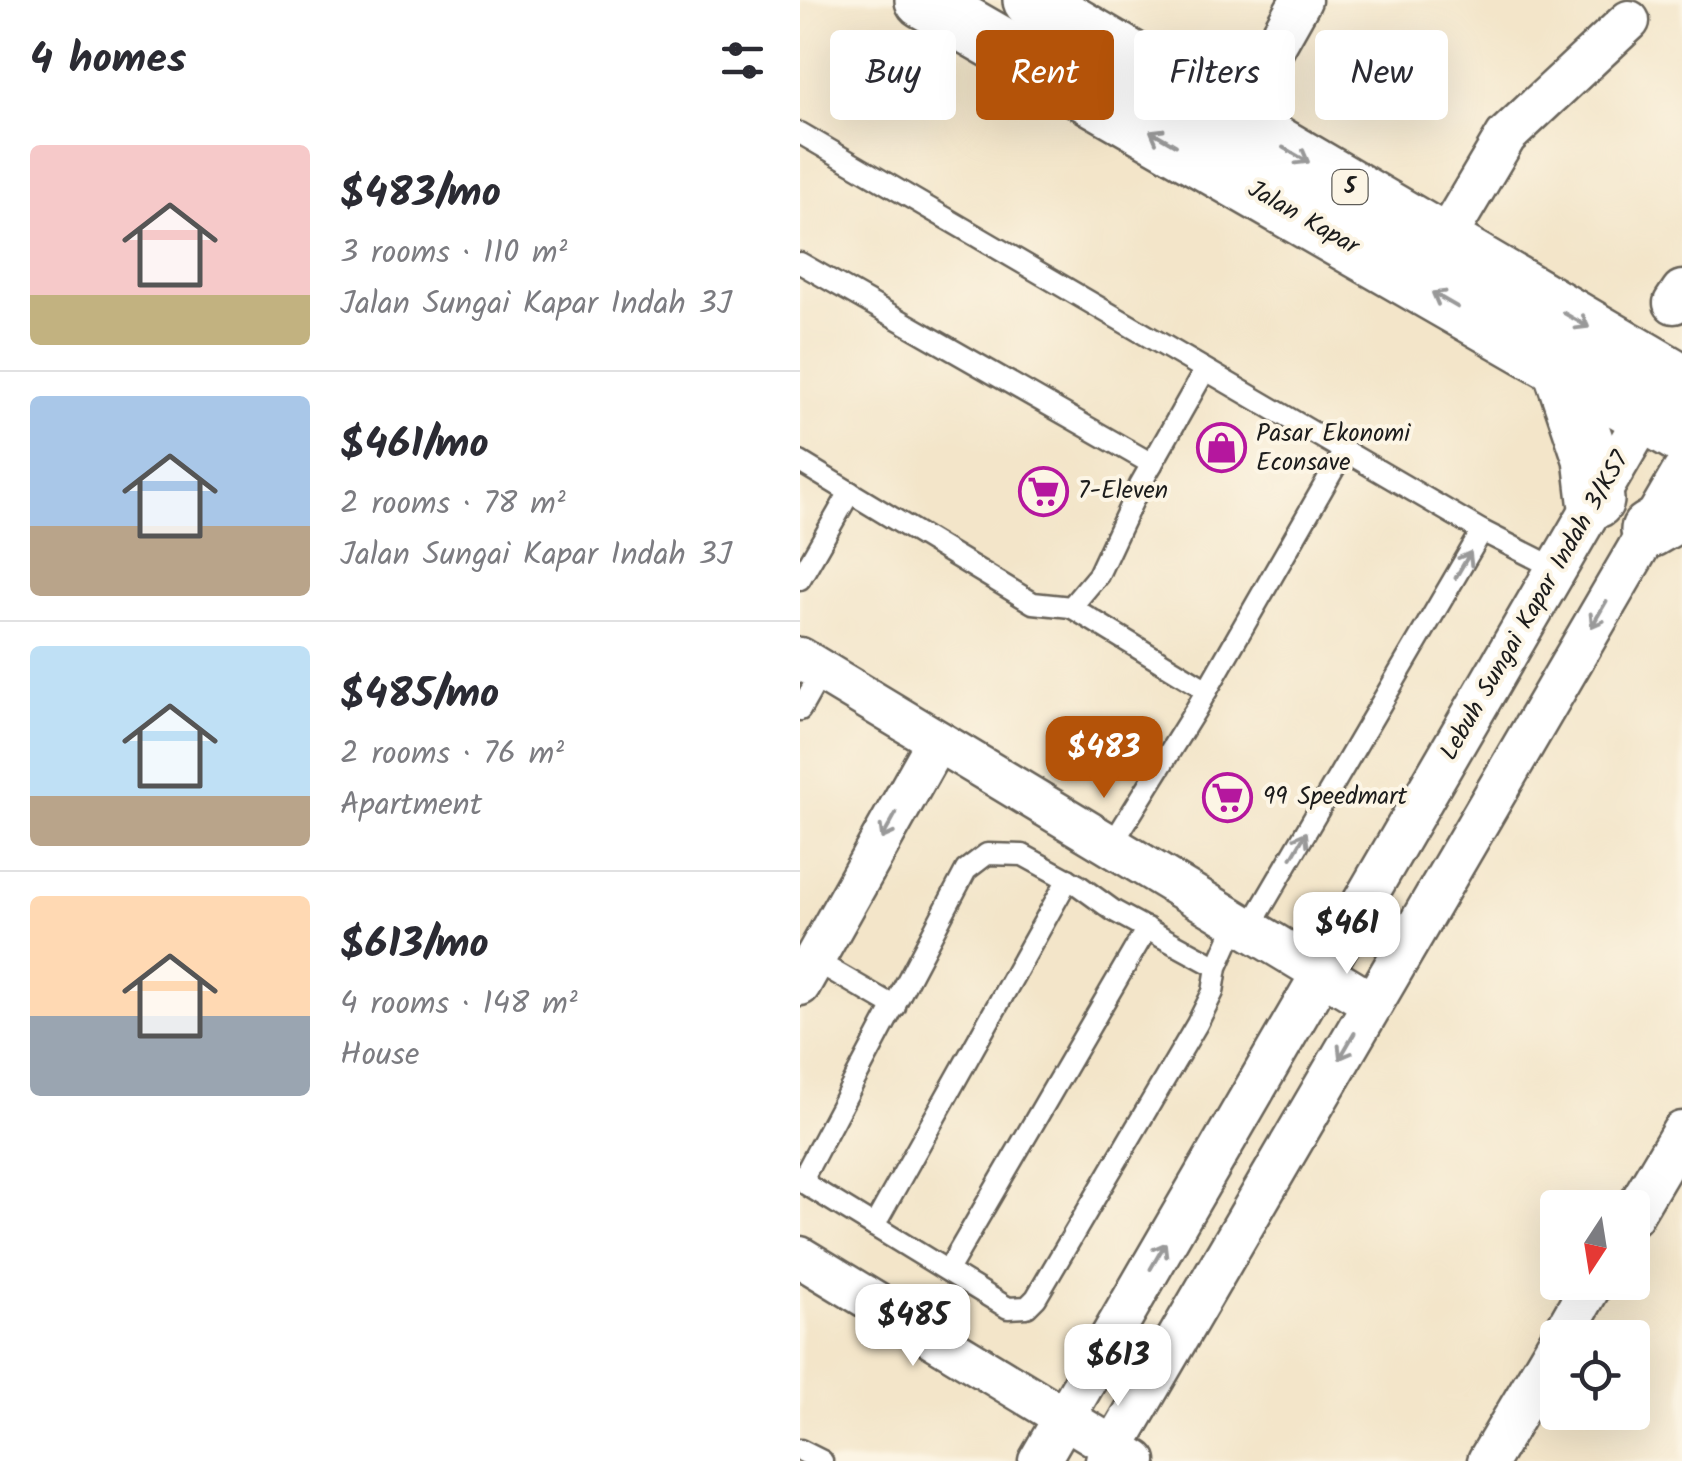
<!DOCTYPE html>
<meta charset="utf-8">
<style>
body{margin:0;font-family:Kalam,sans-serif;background:#f2f2f3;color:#2b2b33;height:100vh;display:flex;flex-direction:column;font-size:38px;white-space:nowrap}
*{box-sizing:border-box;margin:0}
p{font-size:32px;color:#7c7c81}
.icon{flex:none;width:55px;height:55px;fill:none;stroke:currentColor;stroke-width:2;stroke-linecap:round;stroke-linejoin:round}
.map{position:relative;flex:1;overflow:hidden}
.details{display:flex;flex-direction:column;background:#fff;width:800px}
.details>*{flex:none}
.guide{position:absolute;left:30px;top:30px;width:700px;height:90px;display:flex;gap:20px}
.needle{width:65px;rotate:192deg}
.tools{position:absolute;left:740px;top:1190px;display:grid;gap:20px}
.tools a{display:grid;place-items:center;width:110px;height:110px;border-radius:10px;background:#fff;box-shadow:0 10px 40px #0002;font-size:50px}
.price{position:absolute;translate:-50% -85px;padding:0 22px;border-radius:20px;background:#fff;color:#222;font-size:32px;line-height:65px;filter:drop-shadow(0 2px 5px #0008)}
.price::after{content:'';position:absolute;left:50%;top:60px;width:30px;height:22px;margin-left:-15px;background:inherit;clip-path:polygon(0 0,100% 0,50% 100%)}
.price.on{background:#b45309;color:#fff}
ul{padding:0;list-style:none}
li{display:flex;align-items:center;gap:30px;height:250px;padding:0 30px}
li+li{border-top:2px solid #e1e1e2}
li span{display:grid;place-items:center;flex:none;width:280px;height:200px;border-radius:10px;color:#555}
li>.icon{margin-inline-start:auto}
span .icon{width:120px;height:120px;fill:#fffc;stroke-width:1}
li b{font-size:42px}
h2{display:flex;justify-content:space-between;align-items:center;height:120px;padding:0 30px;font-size:42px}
.tag{padding:0 35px;border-radius:10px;background:#fff;box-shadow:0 10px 40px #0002;font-size:35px;line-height:90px}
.tag.on{background:#b45309;color:#fff}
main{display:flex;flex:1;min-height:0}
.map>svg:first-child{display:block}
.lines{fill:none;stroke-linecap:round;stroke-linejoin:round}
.lane-casing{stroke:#676259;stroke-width:25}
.street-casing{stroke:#676259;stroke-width:45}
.highway-casing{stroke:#676259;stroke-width:60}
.lane{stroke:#fff;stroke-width:20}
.street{stroke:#fff;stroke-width:40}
.highway{stroke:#fff;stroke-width:55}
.oneway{stroke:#999}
.labels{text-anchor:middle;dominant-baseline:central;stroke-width:8;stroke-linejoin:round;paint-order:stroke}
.shield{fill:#fcf5e5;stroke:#5f5d58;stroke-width:2.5}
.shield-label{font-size:22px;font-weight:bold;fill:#1c1c1c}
.street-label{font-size:25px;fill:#1c1c1c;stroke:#fcf5e5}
.poi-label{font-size:25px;fill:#1c1c1c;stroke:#fcf5e5;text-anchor:start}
</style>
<main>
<section class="details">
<h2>4 homes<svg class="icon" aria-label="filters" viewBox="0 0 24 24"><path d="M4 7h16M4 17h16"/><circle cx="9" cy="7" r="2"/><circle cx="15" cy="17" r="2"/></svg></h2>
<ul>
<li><span style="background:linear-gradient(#f6c9c9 75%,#c2b280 0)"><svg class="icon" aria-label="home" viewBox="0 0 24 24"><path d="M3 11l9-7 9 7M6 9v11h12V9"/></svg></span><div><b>$483/mo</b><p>3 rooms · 110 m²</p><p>Jalan Sungai Kapar Indah 3J</p></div></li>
<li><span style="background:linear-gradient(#a9c7e8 65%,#b9a48a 0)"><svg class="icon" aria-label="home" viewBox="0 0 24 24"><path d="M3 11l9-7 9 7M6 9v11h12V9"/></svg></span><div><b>$461/mo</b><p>2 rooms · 78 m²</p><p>Jalan Sungai Kapar Indah 3J</p></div></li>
<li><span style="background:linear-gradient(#bfe0f5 75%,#b9a48a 0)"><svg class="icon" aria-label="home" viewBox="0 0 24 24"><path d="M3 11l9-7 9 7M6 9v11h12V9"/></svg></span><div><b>$485/mo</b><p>2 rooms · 76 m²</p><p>Apartment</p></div></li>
<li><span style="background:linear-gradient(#ffd9b3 60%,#9aa5b1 0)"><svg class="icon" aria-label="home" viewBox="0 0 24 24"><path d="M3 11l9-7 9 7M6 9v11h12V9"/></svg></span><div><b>$613/mo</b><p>4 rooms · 148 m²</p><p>House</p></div></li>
</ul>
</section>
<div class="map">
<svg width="882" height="1461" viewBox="0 0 882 1461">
<rect width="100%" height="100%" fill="#fcf5e5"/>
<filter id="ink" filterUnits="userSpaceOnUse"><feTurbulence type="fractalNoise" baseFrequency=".01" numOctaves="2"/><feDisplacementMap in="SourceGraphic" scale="20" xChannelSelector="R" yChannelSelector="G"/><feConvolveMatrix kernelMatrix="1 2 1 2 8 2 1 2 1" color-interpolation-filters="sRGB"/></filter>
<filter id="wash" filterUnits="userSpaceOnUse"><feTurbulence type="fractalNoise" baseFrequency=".0048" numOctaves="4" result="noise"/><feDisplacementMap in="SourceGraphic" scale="40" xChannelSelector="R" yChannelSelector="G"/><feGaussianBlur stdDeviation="2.25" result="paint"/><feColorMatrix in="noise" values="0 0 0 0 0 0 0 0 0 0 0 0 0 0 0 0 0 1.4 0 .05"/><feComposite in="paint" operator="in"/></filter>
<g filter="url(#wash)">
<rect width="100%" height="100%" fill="#f3e5c9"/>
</g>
<g filter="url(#ink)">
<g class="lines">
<defs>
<g id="lane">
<path d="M0,133L682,531L757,569"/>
<path d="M0,263L352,464"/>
<path d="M0,462L233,603L271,607L298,575L340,485L405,370"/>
<path d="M0,579L50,492"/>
<path d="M271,607L407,690"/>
<path d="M0,710L22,671"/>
<path d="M311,846L395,711L544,451"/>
<path d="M449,929L682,531"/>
<path d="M14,960L95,1007"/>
<path d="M417,967L314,911L278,885L223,855L187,854L166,870L5,1174L7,1185L208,1308L227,1307L236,1298L397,1024L413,992L417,967L437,922"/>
<path d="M74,1226L268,879"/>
<path d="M148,1270L347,928"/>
<path d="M0,1450L22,1461"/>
</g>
<g id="street">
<path d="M434,119L501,0"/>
<path d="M643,242L706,136L829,21"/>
<path d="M874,303L882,291"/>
<path d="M0,658L572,1003"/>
<path d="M0,985L137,741"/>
<path d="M832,1216L882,1132"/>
<path d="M0,1257L336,1461"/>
<path d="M761,1338L793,1282"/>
<path d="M239,1461L859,392"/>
<path d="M306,1461L882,473"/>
<path d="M688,1461L758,1343"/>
</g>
<g id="highway">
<path d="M123,0L882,436"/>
<path d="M231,0L882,382"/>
<path d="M760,366L791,458L796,500"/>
<path d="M849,530L882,511"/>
</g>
</defs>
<use href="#lane" class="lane-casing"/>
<use href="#street" class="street-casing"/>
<use href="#highway" class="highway-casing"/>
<use href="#lane" class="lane"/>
<use href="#street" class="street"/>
<use href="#highway" class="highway"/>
</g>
<defs><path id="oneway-shaft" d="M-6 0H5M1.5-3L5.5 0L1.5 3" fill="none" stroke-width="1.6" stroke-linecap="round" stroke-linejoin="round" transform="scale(2.5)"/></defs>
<g class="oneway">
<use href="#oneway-shaft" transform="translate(363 138) rotate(-150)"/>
<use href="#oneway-shaft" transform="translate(496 155) rotate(30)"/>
<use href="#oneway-shaft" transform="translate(645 300) rotate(-150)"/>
<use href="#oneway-shaft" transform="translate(776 320) rotate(30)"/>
<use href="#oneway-shaft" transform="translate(663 565) rotate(-60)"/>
<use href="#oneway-shaft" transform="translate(799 614) rotate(120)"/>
<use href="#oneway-shaft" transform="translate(89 826) rotate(119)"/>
<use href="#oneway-shaft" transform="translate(499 845) rotate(-60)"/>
<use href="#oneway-shaft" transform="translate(547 1046) rotate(120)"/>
<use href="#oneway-shaft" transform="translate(358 1256) rotate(-60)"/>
</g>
</g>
<defs>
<symbol id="shop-ring" viewBox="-11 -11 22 22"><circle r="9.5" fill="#fcf5e5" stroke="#b5179e" stroke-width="1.5"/><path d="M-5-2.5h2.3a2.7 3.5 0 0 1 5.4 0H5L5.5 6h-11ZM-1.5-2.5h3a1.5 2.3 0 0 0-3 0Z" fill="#b5179e"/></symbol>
<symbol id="supermarket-ring" viewBox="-11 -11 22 22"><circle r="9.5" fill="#fcf5e5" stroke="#b5179e" stroke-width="1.5"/><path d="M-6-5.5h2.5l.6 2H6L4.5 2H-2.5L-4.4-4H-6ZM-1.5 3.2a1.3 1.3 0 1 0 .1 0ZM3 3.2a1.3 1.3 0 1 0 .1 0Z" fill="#b5179e"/></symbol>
</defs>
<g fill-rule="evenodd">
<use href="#shop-ring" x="394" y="420" width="55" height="55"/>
<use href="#supermarket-ring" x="216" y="464" width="55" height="55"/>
<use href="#supermarket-ring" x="400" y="770" width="55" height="55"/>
</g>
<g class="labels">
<rect class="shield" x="532.5" y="170" width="35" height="34" rx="8"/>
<g class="shield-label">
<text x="550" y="187">5</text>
</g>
<g class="street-label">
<text transform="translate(503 218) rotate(30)">Jalan Kapar</text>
<text transform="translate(735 606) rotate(-60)">Lebuh Sungai Kapar Indah 3/KS7</text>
</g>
<g class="poi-label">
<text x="456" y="434">Pasar Ekonomi<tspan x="456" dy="29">Econsave</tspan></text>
<text x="278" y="491">7-Eleven</text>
<text x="463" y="797">99 Speedmart</text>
</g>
</g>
</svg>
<div class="tools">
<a><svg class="needle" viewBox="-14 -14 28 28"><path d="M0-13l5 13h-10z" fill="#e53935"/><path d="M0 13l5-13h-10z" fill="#7c7c81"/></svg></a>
<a><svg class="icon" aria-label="locate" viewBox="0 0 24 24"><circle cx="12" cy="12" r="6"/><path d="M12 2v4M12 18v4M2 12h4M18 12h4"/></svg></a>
</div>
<b class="price on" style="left:304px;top:801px">$483</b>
<b class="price" style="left:547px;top:977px">$461</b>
<b class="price" style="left:113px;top:1369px">$485</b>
<b class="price" style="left:318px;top:1409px">$613</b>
<div class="guide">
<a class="tag">Buy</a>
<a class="tag on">Rent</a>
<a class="tag">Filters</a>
<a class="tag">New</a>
</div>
</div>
</main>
